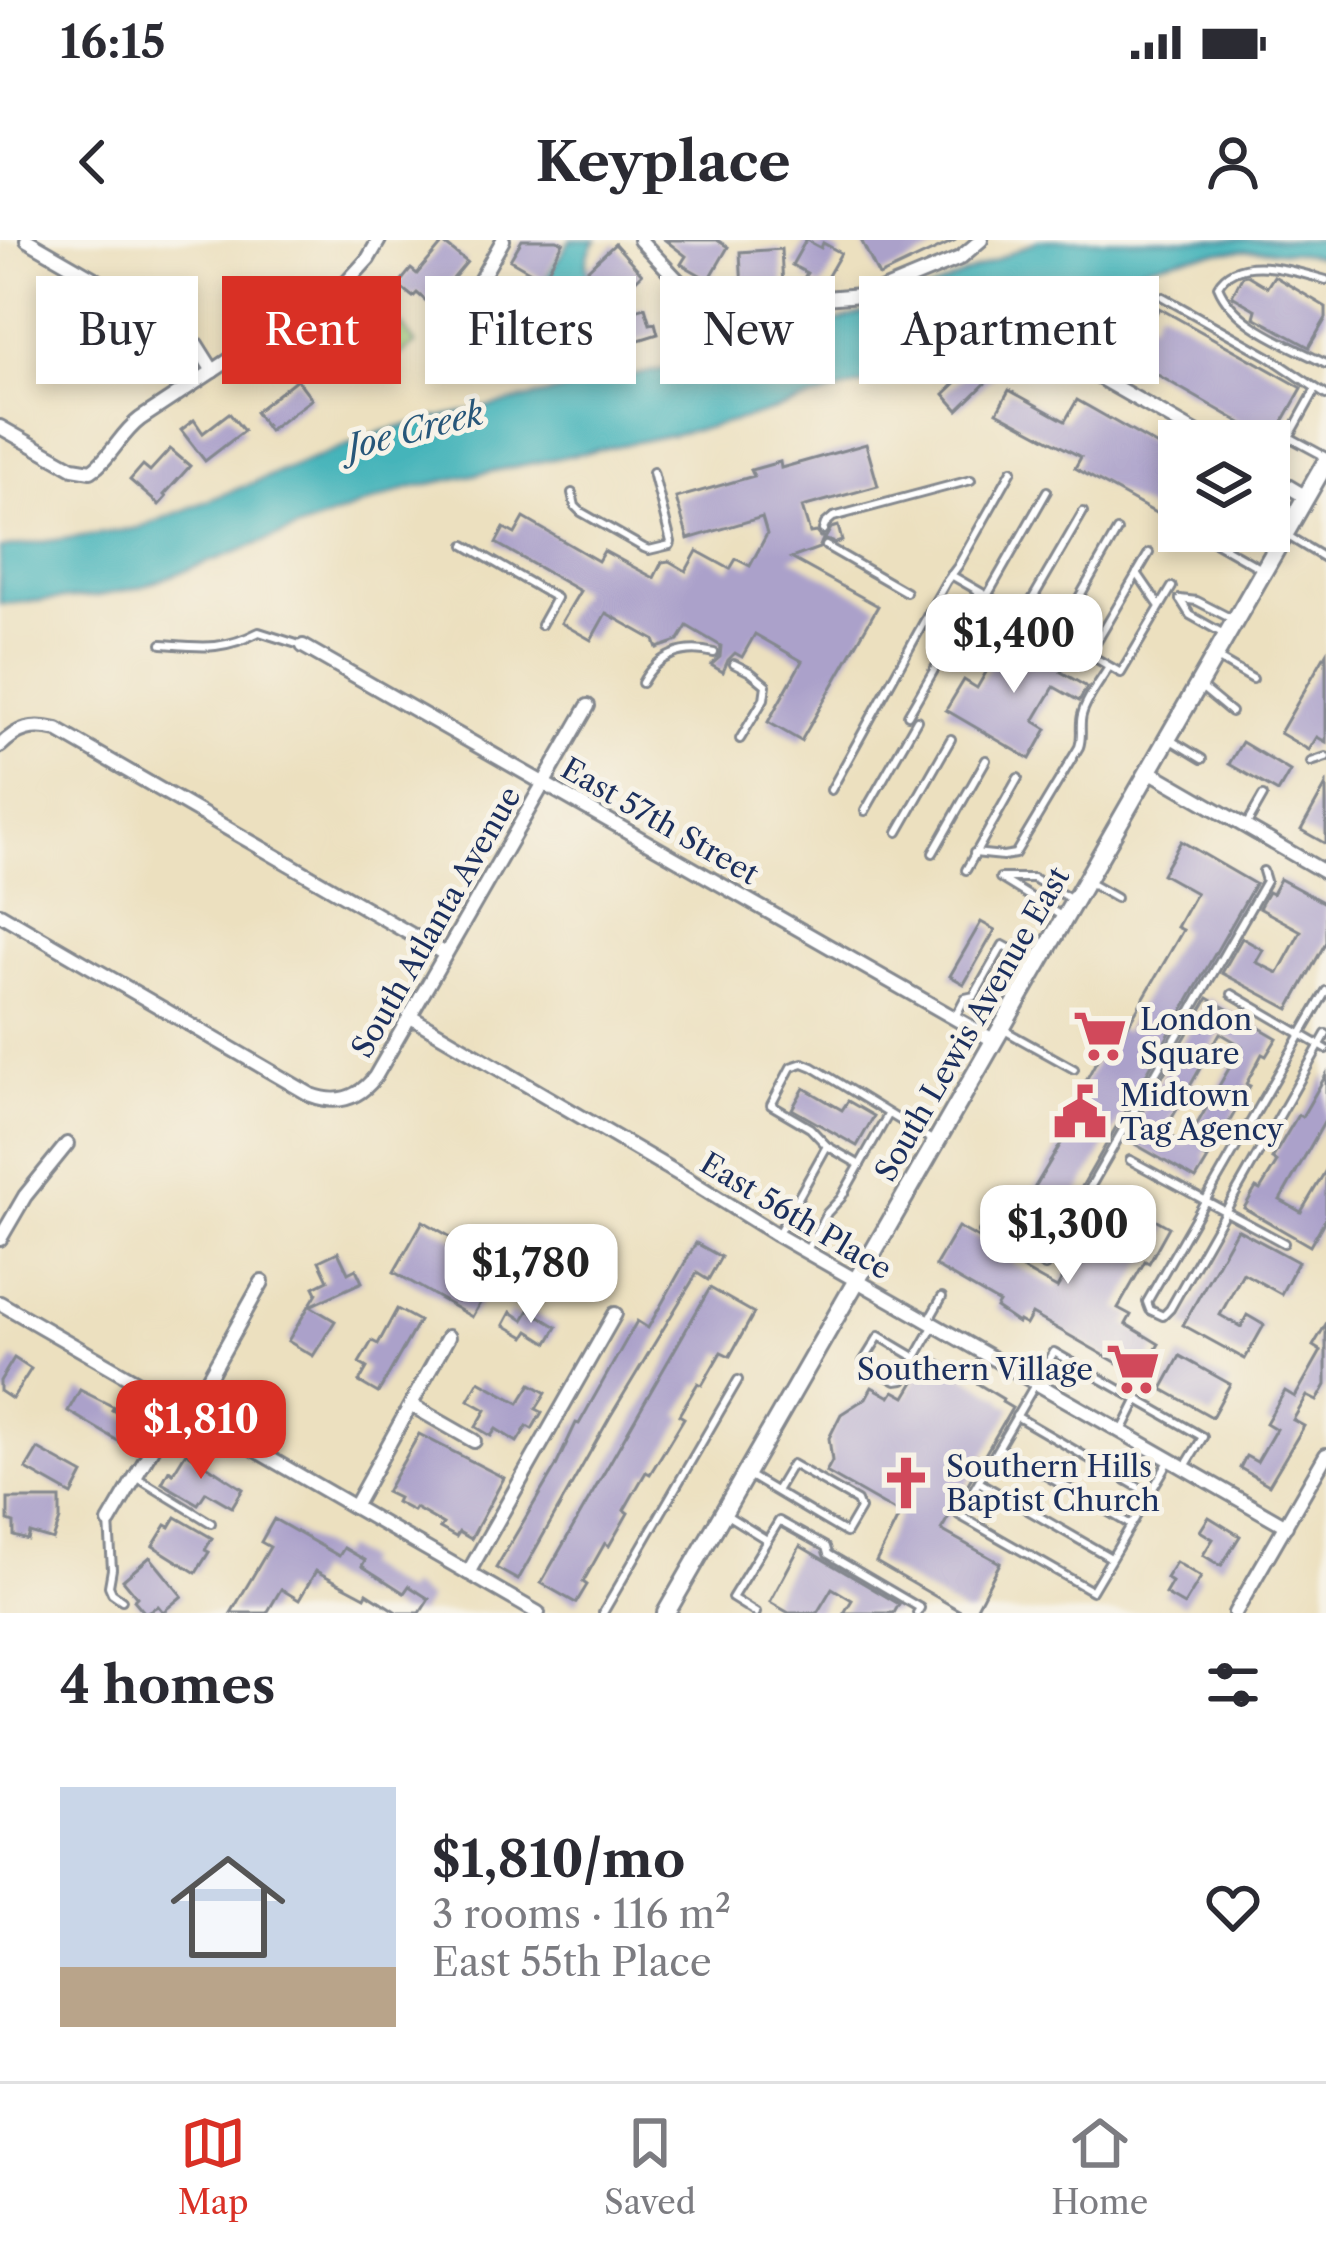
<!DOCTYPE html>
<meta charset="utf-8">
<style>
body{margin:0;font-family:"Libre Caslon Text",serif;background:#f2f2f3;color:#2b2b33;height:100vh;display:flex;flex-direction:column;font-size:45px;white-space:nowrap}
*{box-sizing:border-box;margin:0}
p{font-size:39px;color:#7c7c81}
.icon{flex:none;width:66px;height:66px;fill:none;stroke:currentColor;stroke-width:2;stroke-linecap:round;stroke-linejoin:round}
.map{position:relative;height:1373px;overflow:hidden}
.drawer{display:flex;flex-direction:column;background:#fff;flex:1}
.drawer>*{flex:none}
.top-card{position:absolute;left:36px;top:36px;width:1254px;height:108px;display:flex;gap:24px}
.fabs{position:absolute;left:1158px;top:180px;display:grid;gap:24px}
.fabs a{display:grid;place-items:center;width:132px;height:132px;border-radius:0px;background:#fff;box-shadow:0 6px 18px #0003;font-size:60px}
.price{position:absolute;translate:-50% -102px;padding:0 27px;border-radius:24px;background:#fff;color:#222;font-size:39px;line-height:78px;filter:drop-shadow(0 3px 6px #0008)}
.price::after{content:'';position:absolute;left:50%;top:72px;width:36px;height:27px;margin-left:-18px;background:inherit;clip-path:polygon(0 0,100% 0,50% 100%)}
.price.on{background:#d93025;color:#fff}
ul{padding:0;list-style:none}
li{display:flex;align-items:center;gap:36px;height:300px;padding:0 60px}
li+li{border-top:3px solid #e1e1e2}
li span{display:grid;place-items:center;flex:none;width:336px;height:240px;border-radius:0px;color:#555}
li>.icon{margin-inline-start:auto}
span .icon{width:144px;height:144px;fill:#fffc;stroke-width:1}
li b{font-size:51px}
h2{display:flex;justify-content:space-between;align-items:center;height:144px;padding:0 60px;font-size:51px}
.tag{padding:0 42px;border-radius:0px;background:#fff;box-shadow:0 6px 18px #0003;font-size:42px;line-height:108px}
.tag.on{background:#d93025;color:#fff}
.status{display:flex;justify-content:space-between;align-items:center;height:84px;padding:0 60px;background:#fff;direction:ltr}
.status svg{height:33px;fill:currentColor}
header{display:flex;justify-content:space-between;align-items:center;height:156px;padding:0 60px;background:#fff;font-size:54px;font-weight:700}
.tab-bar{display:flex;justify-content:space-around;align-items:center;height:168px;border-top:3px solid #e1e1e2;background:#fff;font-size:33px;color:#7c7c81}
.tab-bar a{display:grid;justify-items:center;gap:6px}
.tab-bar .on{color:#d93025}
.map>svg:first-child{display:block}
.green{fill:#abd581;stroke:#638270;stroke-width:3}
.water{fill:#44b4ba;stroke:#30728c;stroke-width:3}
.building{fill:#aba1ca;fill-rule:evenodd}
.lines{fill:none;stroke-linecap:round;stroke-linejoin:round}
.service-casing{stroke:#84888e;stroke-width:12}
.minor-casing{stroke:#84888e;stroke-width:18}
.secondary-casing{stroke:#84888e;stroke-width:22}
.service{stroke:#fff;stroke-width:6}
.minor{stroke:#fff;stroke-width:12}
.secondary{stroke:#fff;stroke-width:16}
.labels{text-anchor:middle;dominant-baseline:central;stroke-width:10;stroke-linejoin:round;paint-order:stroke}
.street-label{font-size:30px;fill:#1b2f5e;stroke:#f7f3e8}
.poi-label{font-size:30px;fill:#1b2f5e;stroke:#f7f3e8;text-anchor:start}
.water-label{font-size:33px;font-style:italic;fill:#27577a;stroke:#f7f3e8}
</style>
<div class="status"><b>16:15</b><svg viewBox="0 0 49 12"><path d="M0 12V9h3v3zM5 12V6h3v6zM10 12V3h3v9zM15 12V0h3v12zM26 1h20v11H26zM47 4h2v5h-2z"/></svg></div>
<header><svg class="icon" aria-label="back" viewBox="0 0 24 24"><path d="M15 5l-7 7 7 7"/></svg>Keyplace<svg class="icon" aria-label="person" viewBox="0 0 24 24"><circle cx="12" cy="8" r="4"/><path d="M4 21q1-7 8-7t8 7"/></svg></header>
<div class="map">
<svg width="1326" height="1373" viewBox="0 0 1326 1373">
<rect width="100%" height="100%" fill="#f7f3e8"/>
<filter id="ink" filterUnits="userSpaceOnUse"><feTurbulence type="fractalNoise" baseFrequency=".00833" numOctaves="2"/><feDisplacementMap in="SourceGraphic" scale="24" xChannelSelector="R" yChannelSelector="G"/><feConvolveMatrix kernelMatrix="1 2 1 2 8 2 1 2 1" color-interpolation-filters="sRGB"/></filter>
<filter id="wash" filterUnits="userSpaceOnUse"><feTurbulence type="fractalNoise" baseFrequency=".004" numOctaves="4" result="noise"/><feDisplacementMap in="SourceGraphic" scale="48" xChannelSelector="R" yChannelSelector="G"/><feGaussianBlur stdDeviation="2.7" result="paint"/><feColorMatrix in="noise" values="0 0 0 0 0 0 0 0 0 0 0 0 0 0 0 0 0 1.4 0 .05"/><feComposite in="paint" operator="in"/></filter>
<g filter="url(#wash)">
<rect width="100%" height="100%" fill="#ece0bf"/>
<g class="green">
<path d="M402,85L415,104L376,132L362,113Z"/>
<path d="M579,92L584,115L535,127L530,103Z"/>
</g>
<g class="water">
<path d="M570,0H596C577,27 590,42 605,68L552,73L542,54L547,37Z"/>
<path d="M1039,0H1326V19C1252,0 1161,15 1092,46C1050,65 1010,91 967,108C896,136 821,156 747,178L715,186L409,248L141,347L99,356L0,364V308L139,288L381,192L436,178L715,118L810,90L928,51Z"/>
</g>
<g id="blocks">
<g class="building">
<path d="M522,0H557L563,3L543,39L510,20Z"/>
<path d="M665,0H717L728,7L709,40L681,24L686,16Z"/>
<path d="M806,0L821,8L823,3L841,13L821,48L804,38L807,33L792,25Z"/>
<path d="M861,0H956L879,36Z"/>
<path d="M443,3L467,22L431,65L417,53L413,57L398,45L411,29L417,34Z"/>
<path d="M615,4L642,34L615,60L587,30Z"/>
<path d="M781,9L783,47L742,50L740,12Z"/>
<path d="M1247,35L1267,47L1274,36L1326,67V78L1309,107L1254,77L1256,70L1232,56L1242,36Z"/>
<path d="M496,43L534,44V82L497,81Z"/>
<path d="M379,59L392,75L370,93L373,97L347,118L342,111L330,121L320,108Z"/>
<path d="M1093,63L1102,81L1080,92L1071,75Z"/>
<path d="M645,67L650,84L655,83L658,94L626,104L619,75Z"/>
<path d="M1159,68L1302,148L1272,201H1237L1245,185L1109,107L1130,71L1151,84Z"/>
<path d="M981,119L995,134L958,170L944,154Z"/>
<path d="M297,139L312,159L269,191L255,172Z"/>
<path d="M1009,150L1065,181L1077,160L1179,218V286L1075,228L1081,217L997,172Z"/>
<path d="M229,173L244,191L205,221L181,190L194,180L203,193Z"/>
<path d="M866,204L878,246L802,267L810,293L816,292L820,297H826L831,288L838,286L842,301L836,303L823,299L819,308L791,318L878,366L801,501L768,482L802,421L755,394L742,417L735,413L728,420L723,432L711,425L720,417L721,406L687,386L678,401L657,408L654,400L606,373L591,400L561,383L580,351L496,303L504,288L515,294L524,278L598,321L604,311L654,338L662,322L669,321L686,331L697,311L730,329L736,319L750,326L767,294L762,277L688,299L676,258L754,236L751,230L780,222L781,228Z"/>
<path d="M170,209L190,226L164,255L166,257L159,265L130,240L143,225L150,231Z"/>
<path d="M1008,394L1064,426L1061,432L1087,447L1079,461L1054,447L1034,481L1047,489L1030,519L946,470L964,440L977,448Z"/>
<path d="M1326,413V502L1317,497L1309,510L1280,493Z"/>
<path d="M1242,502L1290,531L1278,552L1229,524Z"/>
<path d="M1326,545V604L1301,590Z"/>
<path d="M1181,601L1255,644L1052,999L1046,996L1038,1011L1024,1003L1023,1005L1009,997L1017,983L1014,982L1069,890L1061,886L1115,787L1124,792L1183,690L1177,687L1196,653L1162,634Z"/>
<path d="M1280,639L1326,664V702L1289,769L1222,733L1242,698L1263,710L1256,722L1278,733L1301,691L1259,668L1268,652L1272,654Z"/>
<path d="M981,682L995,690L964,744L950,736Z"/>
<path d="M1208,758L1277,798L1266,816L1262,814L1246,844L1250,846L1224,891L1220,888L1204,917L1208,919L1196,939L1126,899ZM1220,793L1242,806L1185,905L1164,892Z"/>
<path d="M1326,835V879L1280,960L1301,972L1326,930V978L1310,1006L1244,968L1256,948L1260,950L1277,922L1272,919L1298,875L1302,877Z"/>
<path d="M804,848L842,870L848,861L874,876L857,906L792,869Z"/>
<path d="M1139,970L1169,987L1149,1023L1145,1021L1118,1068L1131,1075L1126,1084L1159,1104L1140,1136L1032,1074L1026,1085L1019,1081L1018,1083L996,1068L999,1063L935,1026L958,987L1015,1018L1012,1023L1057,1048L1073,1020L1064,1015L1068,1008L1065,1007L1079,981L1099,992L1096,1003L1115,1014Z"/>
<path d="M423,981L501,1026L472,1077L394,1032Z"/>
<path d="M1237,989L1298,1022L1281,1054L1243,1033L1220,1075L1241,1087L1247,1075L1264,1085L1245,1119L1183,1085Z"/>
<path d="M696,1003L721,1017L708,1040L697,1033L610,1177L518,1340L496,1328L556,1226L576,1183L579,1184L637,1081L648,1088Z"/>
<path d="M338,1012L348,1033L356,1029L362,1042L310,1066L335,1081L313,1116L288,1101L317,1053L314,1047L328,1040L319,1021Z"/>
<path d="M710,1048L754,1073L730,1116L721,1112L702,1145L698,1143L679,1175L684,1178L669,1203L650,1234L646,1232L624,1270L628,1273L609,1306L605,1303L583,1342L587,1345L576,1363L541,1343Z"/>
<path d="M397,1069L419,1081L378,1153L359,1142L367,1128L359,1123L372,1101L378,1104Z"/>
<path d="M529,1070L557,1087L548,1103L529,1091L525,1097L504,1085L511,1072L523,1080Z"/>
<path d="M1326,1084V1145L1317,1161L1307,1156L1293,1180L1304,1186L1269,1245L1240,1228L1246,1216L1257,1222L1276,1189L1266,1183L1285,1151L1295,1157L1321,1111L1313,1106Z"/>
<path d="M930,1115L1003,1159L1002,1162L1012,1168L941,1290L1000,1323L974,1373H964L876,1322L900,1274L826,1232L832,1221L829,1198L841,1174L866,1158L872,1147L890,1157L894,1151L905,1157Z"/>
<path d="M1180,1116L1230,1144L1212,1177L1162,1149Z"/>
<path d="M14,1118L31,1129L12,1159L0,1151V1141Z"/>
<path d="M479,1141L519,1163L531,1144L546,1153L536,1169L542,1172L532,1189L527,1186L517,1202L496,1189L491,1196L476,1187L486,1170L468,1160Z"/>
<path d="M80,1150L114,1167L112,1170L135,1183L123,1204L68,1171Z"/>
<path d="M419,1194L504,1238L471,1299L459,1292L456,1297L440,1288L443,1284L415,1268L413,1271L396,1262L398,1258L386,1252Z"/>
<path d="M38,1209L83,1234L72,1255L26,1229Z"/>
<path d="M186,1212L243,1249L232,1267L206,1252L198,1264L162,1243L169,1230L173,1233Z"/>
<path d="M8,1259H60V1280L53,1300L30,1293L28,1300L14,1296V1283L8,1281Z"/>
<path d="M176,1277L212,1298L205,1310L209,1312L196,1333L153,1306L166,1285L170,1287Z"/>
<path d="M1209,1277L1240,1296L1221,1326L1203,1315L1213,1299L1200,1291Z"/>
<path d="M274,1279L339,1316L344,1308L365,1320L362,1326L404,1353L409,1346L429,1359L420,1373H398L367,1353L365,1357L316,1331L299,1360L281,1349L267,1373H231L270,1307L261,1302Z"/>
<path d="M800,1306L899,1364L894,1373H844L852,1360L832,1348L817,1373H789L770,1362Z"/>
<path d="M150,1317L182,1356L163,1372L158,1366L145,1373L134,1360L137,1357L123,1340Z"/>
<path d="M1176,1322L1201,1337L1184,1365L1165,1354L1172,1342L1166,1338Z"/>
</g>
</g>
</g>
<g filter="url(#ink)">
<use href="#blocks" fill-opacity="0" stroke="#84888e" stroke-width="3"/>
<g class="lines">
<defs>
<g id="service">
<path d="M1326,40C1295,31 1237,12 1218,46C1234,86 1290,105 1326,124"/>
<path d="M1163,57L1268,116L1326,155"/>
<path d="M1289,197L1326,217"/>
<path d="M1269,233L1316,149"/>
<path d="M572,253L575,266L581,272L644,308L649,310L670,305L671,302L653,232"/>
<path d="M1269,282L1283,291"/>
<path d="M823,290L825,284L833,277L971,240"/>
<path d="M1195,291L1260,328"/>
<path d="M1288,296L1326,319"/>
<path d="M465,305L556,358L541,385"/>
<path d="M826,306L906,352"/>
<path d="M1224,307L1234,291"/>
<path d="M1137,333L1159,365"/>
<path d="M951,335L1121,433L1172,347"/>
<path d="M987,356L1047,251"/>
<path d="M1180,359L1190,375L1222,393"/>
<path d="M1180,359L1197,361L1232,379"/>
<path d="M1022,377L1083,272"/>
<path d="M1057,396L1117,291"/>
<path d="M162,404C201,407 223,411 259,392L303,406"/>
<path d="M1089,415L1149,313"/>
<path d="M1215,417L1253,439"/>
<path d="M734,424L750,432L766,445L764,459L740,499"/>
<path d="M642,443C657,415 684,405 714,413"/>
<path d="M1201,447L1231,472"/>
<path d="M908,475L979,352"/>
<path d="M1169,499L1202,519"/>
<path d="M1311,522L1326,517"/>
<path d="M831,550L946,342L958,326L1012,230"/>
<path d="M865,571L917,480"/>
<path d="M1247,584L1263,556"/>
<path d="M898,592L951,499"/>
<path d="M933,613L986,520"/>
<path d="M974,613L1003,616L1015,614L1079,507C1083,496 1079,486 1082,475C1086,459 1100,442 1109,427"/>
<path d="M966,630L1018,538"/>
<path d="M1000,638H1033L1069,658"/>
<path d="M1003,640L1063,677"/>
<path d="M1088,642L1116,658"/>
<path d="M1326,751L1147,1062L1150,1070L1163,1076L1170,1069L1326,794"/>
<path d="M1232,754L1326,809"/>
<path d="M956,775L965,758L974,756L1003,705L1036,723"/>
<path d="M1004,790L1074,829"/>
<path d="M1130,920L1284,1003"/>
<path d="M860,925L827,906L810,888L771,865L791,827L803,823L813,827L932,900"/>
<path d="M779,992L827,906"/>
<path d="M983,992L1045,1026L1266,641L1263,631"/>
<path d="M807,1010L827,973L841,958L888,875"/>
<path d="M930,1078L942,1057"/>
<path d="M916,1118L879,1096L863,1122L896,1141L903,1140L934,1085"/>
<path d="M1016,1176L1150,1254"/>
<path d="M1123,1189L1138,1159"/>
<path d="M999,1208L1131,1285"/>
<path d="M1168,1223L1092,1351L959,1275L1054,1112L1203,1197L1186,1225"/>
<path d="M748,1235C781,1254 813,1274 846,1293L860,1269L857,1261L792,1224L776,1251"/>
<path d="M136,1237L211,1283"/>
<path d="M979,1242L1111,1318"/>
<path d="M725,1274L767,1300"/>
<path d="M109,1282L112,1329L109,1346L112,1353L122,1360"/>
<path d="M603,1373L738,1140"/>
<path d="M756,1373L732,1358L779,1281L826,1307L828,1314L920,1368L917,1373"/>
</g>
<g id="minor">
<path d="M27,0L171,83L196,104L213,131"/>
<path d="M640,0L685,48L703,61L729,66L873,54L960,18L981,0"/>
<path d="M464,81L465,67L503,0"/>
<path d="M1042,116L1081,127L1210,201"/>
<path d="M0,187L73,228L91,231C110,219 120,194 140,179L346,43L368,19L379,0"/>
<path d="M1269,235L1306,257"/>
<path d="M303,406L993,800"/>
<path d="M0,506C18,488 33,484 57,490L445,714"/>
<path d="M1149,531L1326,633"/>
<path d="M0,674L311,855C337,865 358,859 375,837L588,466"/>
<path d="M409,776L689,940L777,995L1286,1286"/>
<path d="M0,999L25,956L67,904"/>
<path d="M0,1063L538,1373"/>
<path d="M411,1165L474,1201"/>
<path d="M190,1171L262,1042"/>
<path d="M354,1267L448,1097"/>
<path d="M109,1282L178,1164"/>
<path d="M468,1333L615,1074"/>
<path d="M1235,1373L1326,1215"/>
</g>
<path id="secondary" d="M666,1373L1326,222"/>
</defs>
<use href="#service" class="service-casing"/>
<use href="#minor" class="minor-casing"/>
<use href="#secondary" class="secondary-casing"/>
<use href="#service" class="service"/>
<use href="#minor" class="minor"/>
<use href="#secondary" class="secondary"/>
</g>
</g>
<defs>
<symbol id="supermarket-bare" viewBox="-9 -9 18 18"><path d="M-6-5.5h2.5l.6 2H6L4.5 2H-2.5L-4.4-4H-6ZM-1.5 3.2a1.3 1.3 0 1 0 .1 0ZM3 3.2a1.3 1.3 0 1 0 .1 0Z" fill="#d1495b" stroke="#f7f3e8" stroke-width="2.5" paint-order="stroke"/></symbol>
<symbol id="civic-bare" viewBox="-9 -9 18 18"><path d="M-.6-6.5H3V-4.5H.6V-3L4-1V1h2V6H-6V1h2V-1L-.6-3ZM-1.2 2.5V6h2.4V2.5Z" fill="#d1495b" stroke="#f7f3e8" stroke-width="2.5" paint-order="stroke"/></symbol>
<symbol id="church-bare" viewBox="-9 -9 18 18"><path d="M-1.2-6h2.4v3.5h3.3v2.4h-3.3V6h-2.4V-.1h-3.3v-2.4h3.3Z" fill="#d1495b" stroke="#f7f3e8" stroke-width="2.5" paint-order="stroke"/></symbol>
</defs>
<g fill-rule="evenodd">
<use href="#supermarket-bare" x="1062" y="758" width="76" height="76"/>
<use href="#civic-bare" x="1042" y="834" width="76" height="76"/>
<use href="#supermarket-bare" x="1095" y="1091" width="76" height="76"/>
<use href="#church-bare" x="868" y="1205" width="76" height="76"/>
</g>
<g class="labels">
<g class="street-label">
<text transform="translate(660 581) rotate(30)">East 57th Street</text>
<text transform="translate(436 682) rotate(-60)">South Atlanta Avenue</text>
<text transform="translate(972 784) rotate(-60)">South Lewis Avenue East</text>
<text transform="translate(796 976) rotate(31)">East 56th Place</text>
</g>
<g class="poi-label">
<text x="1140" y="779">London<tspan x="1140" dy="34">Square</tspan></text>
<text x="1120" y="855">Midtown<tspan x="1120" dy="34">Tag Agency</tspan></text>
<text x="1093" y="1129" text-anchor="end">Southern Village</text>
<text x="946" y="1226">Southern Hills<tspan x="946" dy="34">Baptist Church</tspan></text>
</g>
<g class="water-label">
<text transform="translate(415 190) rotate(-15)">Joe Creek</text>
</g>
</g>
</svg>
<div class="fabs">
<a><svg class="icon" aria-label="layers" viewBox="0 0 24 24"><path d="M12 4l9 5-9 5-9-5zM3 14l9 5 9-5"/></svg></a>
</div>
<b class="price" style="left:1014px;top:456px">$1,400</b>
<b class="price" style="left:1068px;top:1047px">$1,300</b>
<b class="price" style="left:531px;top:1086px">$1,780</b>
<b class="price on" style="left:201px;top:1242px">$1,810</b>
<div class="top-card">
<a class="tag">Buy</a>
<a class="tag on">Rent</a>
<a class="tag">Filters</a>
<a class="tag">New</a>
<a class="tag">Apartment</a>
</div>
</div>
<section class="drawer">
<h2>4 homes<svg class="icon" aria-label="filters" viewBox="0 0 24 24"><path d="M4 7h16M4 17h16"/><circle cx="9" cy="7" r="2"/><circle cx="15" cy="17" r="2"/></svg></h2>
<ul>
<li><span style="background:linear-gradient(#c9d6e8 75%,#b9a48a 0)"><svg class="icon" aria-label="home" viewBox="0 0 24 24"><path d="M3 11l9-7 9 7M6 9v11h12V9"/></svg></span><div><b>$1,810/mo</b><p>3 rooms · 116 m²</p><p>East 55th Place</p></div><svg class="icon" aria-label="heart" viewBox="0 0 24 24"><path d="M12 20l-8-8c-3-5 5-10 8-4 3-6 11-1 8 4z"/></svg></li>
</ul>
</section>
<nav class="tab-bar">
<a class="on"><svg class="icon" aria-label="map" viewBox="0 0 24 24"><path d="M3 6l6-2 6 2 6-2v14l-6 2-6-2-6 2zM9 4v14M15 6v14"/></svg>Map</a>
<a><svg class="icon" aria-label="saved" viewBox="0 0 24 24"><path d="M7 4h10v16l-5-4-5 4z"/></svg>Saved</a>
<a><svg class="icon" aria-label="home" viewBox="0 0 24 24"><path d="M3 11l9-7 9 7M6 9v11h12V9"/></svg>Home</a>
</nav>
